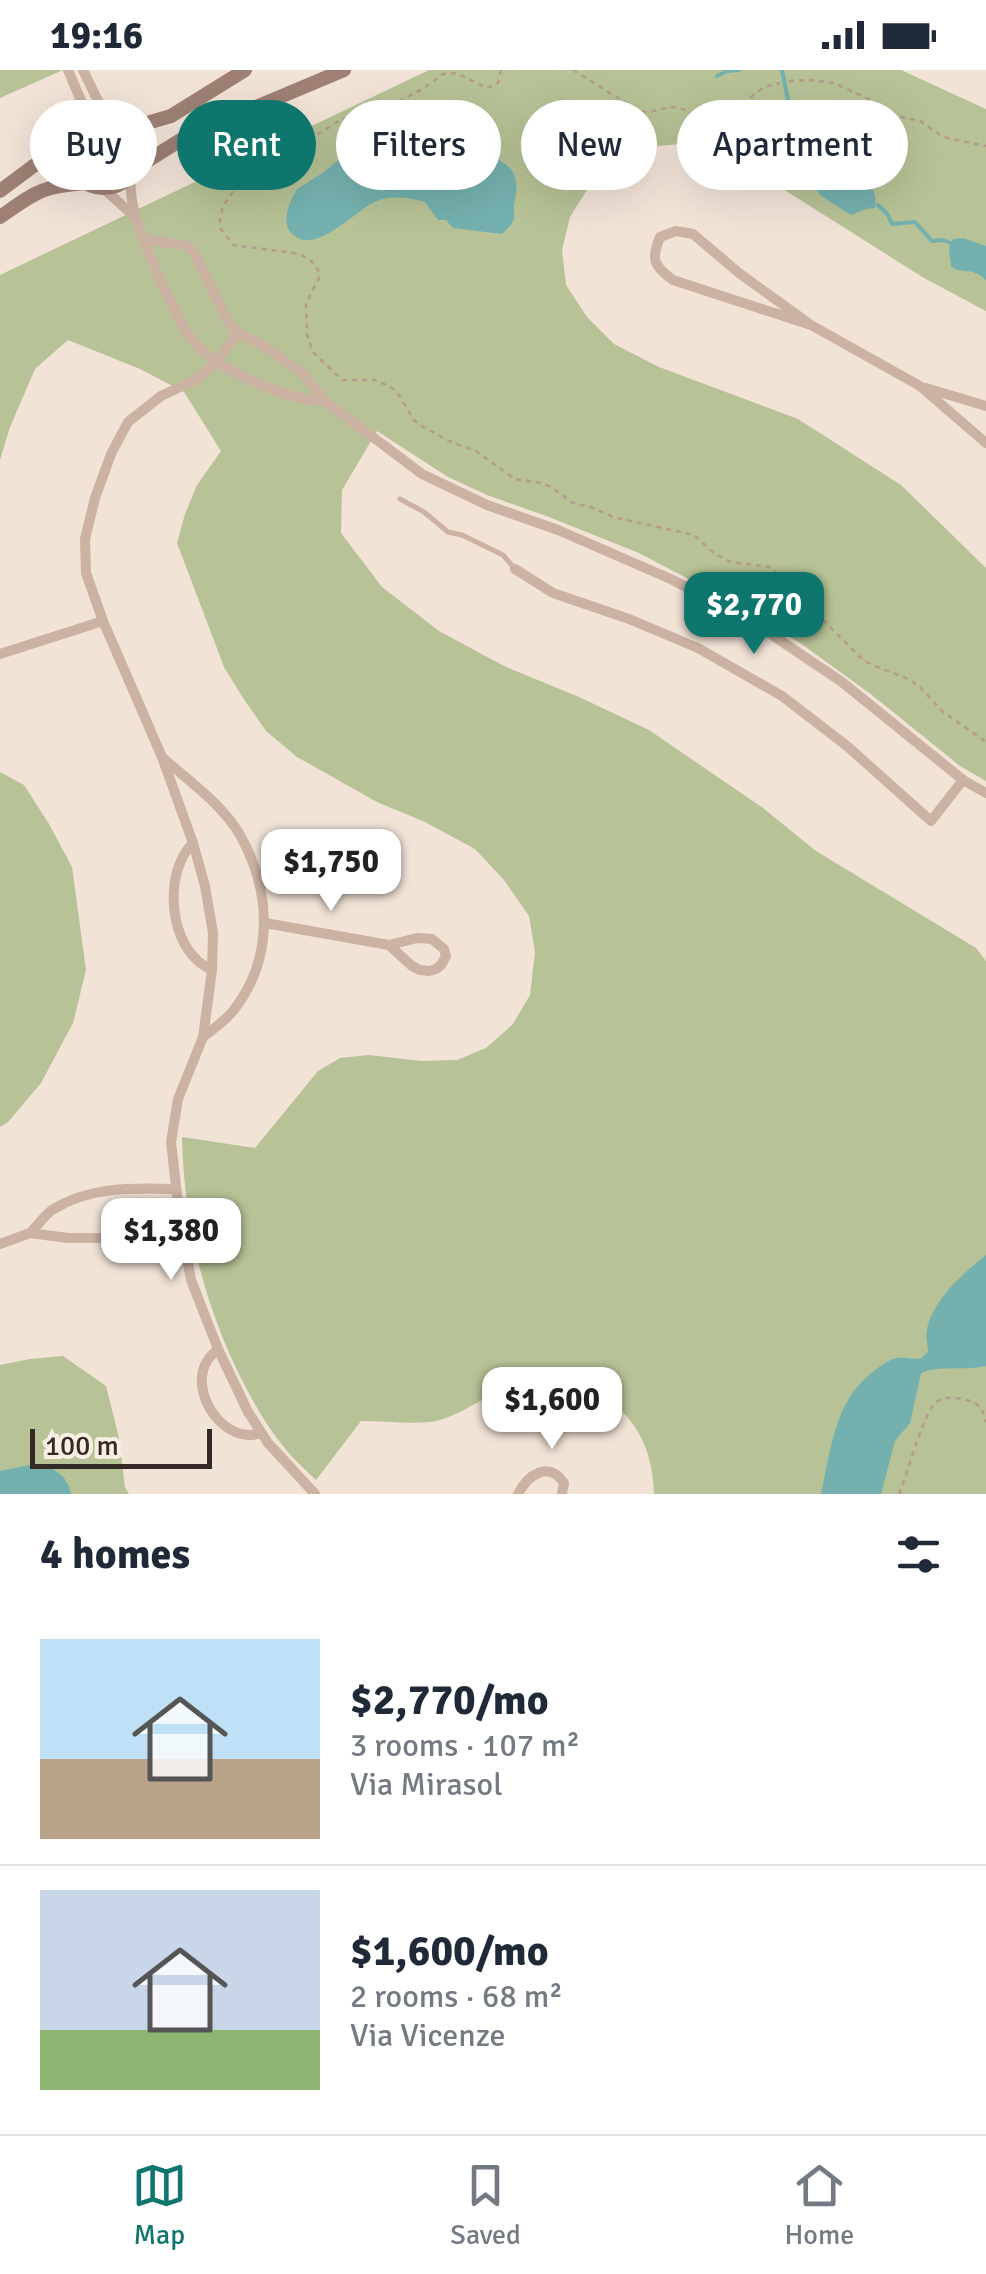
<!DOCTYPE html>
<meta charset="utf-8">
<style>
body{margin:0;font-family:Signika,sans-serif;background:#f6f6f7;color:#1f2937;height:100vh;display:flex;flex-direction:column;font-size:38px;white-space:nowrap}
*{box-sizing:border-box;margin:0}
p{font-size:32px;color:#747a83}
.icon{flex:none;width:55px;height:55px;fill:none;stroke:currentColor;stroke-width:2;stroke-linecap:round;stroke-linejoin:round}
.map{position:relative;height:1424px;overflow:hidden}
.details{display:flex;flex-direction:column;background:#fff;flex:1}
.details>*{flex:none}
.guide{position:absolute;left:30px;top:30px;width:928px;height:90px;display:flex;gap:20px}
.scale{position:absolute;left:30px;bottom:25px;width:182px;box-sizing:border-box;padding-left:10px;border:5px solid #352925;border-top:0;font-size:28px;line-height:35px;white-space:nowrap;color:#352925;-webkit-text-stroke:8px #faeee3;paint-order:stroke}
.price{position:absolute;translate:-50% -85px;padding:0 22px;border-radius:20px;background:#fff;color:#222;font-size:32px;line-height:65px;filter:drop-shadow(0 2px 5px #0008)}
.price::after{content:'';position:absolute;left:50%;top:60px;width:30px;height:22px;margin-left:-15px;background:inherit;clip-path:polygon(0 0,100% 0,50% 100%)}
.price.current{background:#0f766e;color:#fff}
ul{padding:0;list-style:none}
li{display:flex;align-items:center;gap:30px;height:250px;padding:0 40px}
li+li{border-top:2px solid #e0e1e3}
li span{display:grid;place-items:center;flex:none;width:280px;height:200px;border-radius:0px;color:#555}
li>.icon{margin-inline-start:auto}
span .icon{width:120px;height:120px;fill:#fffc;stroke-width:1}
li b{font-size:42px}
h2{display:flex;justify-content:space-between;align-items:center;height:120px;padding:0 40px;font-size:42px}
.pill{padding:0 35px;border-radius:45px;background:#fff;box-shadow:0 10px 40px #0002;font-size:35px;line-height:90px}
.pill.current{background:#0f766e;color:#fff}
.status{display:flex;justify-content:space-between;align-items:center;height:70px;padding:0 50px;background:#fff;direction:ltr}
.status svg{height:28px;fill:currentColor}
.tab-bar{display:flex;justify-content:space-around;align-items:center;height:140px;border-top:2px solid #e0e1e3;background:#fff;font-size:28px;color:#747a83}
.tab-bar a{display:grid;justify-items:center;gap:5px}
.tab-bar .current{color:#0f766e}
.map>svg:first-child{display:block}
.green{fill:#b7c296}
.water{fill:#74b1ae}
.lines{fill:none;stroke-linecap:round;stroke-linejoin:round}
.stream{stroke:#74b1ae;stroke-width:4}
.path{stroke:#b69b8d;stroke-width:2.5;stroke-dasharray:5 5;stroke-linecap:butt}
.lane{stroke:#cbb2a2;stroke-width:5}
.street{stroke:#cbb2a2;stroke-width:10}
.secondary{stroke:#9e8074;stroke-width:14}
</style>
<div class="status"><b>19:16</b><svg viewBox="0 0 49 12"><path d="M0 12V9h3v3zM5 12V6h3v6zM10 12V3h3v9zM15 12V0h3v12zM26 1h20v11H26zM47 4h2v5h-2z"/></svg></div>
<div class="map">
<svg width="986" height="1424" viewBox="0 0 986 1424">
<rect width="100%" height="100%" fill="#f2e3d7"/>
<g class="green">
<path d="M0,0H63L0,28Z"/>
<path d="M429,0H901L986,39V241L924,208L753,100L702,72L658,76L618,91L590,115L570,147L562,180L566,215L587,247L614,274L659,297L798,349L901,415L986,498V711L960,696L872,625L800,573L726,529L639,483L549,447L487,425L448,407L377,361L342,420L341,463L382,517L439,561L504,596L579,627L649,660L763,738L816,781L976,878L986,891V1424H654C653,1337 581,1292 500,1322C477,1330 455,1349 430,1352C408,1354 383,1351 361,1351L316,1410C305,1399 293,1389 284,1377C264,1353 250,1326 236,1298C201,1223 184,1150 182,1067L255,1078L318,1001L340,988L369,985L422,991L457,990L486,978L513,954L530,925L535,882L529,846L504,810L475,779L425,752L377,732L297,687L266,661L243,628L224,597L177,473L185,444L197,415L221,381L184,322L140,299L68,270L35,299L10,357L0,390V205Z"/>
<path d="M0,702L24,715L49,754L72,797L86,900L73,953L41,1013L8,1052L0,1057Z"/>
<path d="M63,1286L106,1316L119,1368L125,1417L129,1424H0V1295L30,1289Z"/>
</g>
<g class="water">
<path d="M395,59C406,62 414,69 424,71C437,75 451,72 464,74C476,75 482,81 493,87C514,97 519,106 515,130C511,149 521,147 502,164L453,158L446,150H438L425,132C410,128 392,125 377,131C357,138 316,187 292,164C280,152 290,131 297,119L324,102L337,91L358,83L386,62Z"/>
<path d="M807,84C818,86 830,83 840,87C858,94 880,118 875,138L866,139L851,145L820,125L816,119L813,105L801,88Z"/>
<path d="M963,168L986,176V210C970,195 962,206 951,196L949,177L953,169Z"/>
<path d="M986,1185V1296C965,1301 939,1295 921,1303L910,1353L895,1371L881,1424H821C831,1380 834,1334 870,1304C878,1298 887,1290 897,1288C904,1287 913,1289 920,1289L928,1282C928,1275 925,1267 927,1259C935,1227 963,1204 986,1185Z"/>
<path d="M34,1394C53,1397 67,1404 71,1424H0V1401Z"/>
</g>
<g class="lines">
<g class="stream">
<path d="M782,0L788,30C777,41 757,34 750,51L753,57L759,62H771L782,71L798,76L806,88"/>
<path d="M717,6L727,1L739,0"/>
<path d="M878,135L888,145L892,154L915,152L932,171L943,170L951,173"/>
</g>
<g class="path">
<path d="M501,0L498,13L487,18L456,3L443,4L424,18L371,47L342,49L318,64L288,73L266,92L254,97L245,105L223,136L220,149L221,159L233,175L294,183C307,186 317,193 320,206L306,233L307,265L313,282L342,310H374L389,316L397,322L414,350L420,355L451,372L476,381L515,409L541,413L551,417L573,433L591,437L613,447L694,465L715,484L731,492L770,497L776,502L794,527L808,535L862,589L872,595L904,607L919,616L942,641L986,672"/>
<path d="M573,0L639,41C654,45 665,34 679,38C696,43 708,56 726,48C748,37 750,18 780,13"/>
<path d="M789,11L809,10L834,13L871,30L892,45L920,51L943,67L986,76"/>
<path d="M899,1424C907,1405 923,1345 935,1333C944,1326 956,1327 966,1330C980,1333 983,1340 986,1352"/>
</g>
<path class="lane" d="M400,429L424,442L448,462L462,465L503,485L515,499"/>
<g class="street">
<path d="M68,0L82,33L78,58"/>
<path d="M83,0L97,29L110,48"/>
<path d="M130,107C131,120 131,132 135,145C143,173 179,258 198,277C223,302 290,331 325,331"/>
<path d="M104,119L135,147"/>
<path d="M144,169L188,176L195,185L228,252L238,263L262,275L301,302L325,331L422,404L487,435L558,460L673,510L763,559L842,612L963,710L986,723"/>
<path d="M811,255L673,210C653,196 651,189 660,167L676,161L693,164L739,203L811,255L920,316L986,373"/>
<path d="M238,263L217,291L197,309L161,326L128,352L111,384L95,428L85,469L86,503L103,551L162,687L193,773L205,816L213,863L212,900L203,967L178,1029L171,1072L179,1143L191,1210L218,1279L248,1342L268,1373L315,1424"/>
<path d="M926,318L986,336"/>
<path d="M515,499L553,523L629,549L698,578L782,626L847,676L931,751L963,710"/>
<path d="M0,584L103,551"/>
<path d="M163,688C189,711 223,735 240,765C272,822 274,889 233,941C225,951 213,959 203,967"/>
<path d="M193,773C165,800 168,865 198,891C202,895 207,897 212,900"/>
<path d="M265,853L389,875L417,868L432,869L444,879L446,886L441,895L436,899L429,901L420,900L412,896L389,875"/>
<path d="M30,1163C37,1156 44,1146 52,1140C90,1116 134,1118 176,1119"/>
<path d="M0,1174L30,1163L68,1168H103L139,1159L179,1143"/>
<path d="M218,1279C214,1283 210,1286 207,1291C188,1323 225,1376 261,1363"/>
<path d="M518,1424C528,1405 548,1390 564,1413L562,1424"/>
</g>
<g class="secondary">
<circle cx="104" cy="83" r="35"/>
<path d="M121,52L147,53L171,46L245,0"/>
<path d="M136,98L187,66L344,0"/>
<path d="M0,121L71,68"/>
<path d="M0,147C36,122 41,116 87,113"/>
</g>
</g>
</svg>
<div class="scale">100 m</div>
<b class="price current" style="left:754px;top:587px">$2,770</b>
<b class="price" style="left:331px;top:844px">$1,750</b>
<b class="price" style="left:171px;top:1213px">$1,380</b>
<b class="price" style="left:552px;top:1382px">$1,600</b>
<div class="guide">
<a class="pill">Buy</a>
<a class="pill current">Rent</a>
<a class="pill">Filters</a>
<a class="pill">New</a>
<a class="pill">Apartment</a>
</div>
</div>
<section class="details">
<h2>4 homes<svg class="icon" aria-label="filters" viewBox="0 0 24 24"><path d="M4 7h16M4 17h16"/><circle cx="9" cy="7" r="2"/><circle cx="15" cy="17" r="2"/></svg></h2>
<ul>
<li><span style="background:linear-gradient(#bfe0f5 60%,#b9a48a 0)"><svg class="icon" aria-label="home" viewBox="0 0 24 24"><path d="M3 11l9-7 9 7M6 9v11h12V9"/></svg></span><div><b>$2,770/mo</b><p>3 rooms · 107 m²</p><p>Via Mirasol</p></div></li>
<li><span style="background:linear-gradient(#c9d6e8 70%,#8fb573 0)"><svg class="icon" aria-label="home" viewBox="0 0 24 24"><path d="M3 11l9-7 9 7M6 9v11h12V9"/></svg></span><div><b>$1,600/mo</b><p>2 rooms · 68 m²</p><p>Via Vicenze</p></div></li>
</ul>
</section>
<nav class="tab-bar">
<a class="current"><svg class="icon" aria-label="map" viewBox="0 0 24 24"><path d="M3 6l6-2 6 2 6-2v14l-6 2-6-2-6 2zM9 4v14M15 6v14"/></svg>Map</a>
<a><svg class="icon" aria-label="saved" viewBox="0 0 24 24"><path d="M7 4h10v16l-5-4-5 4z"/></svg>Saved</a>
<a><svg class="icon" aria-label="home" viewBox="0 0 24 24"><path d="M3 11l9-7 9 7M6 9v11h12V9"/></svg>Home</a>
</nav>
